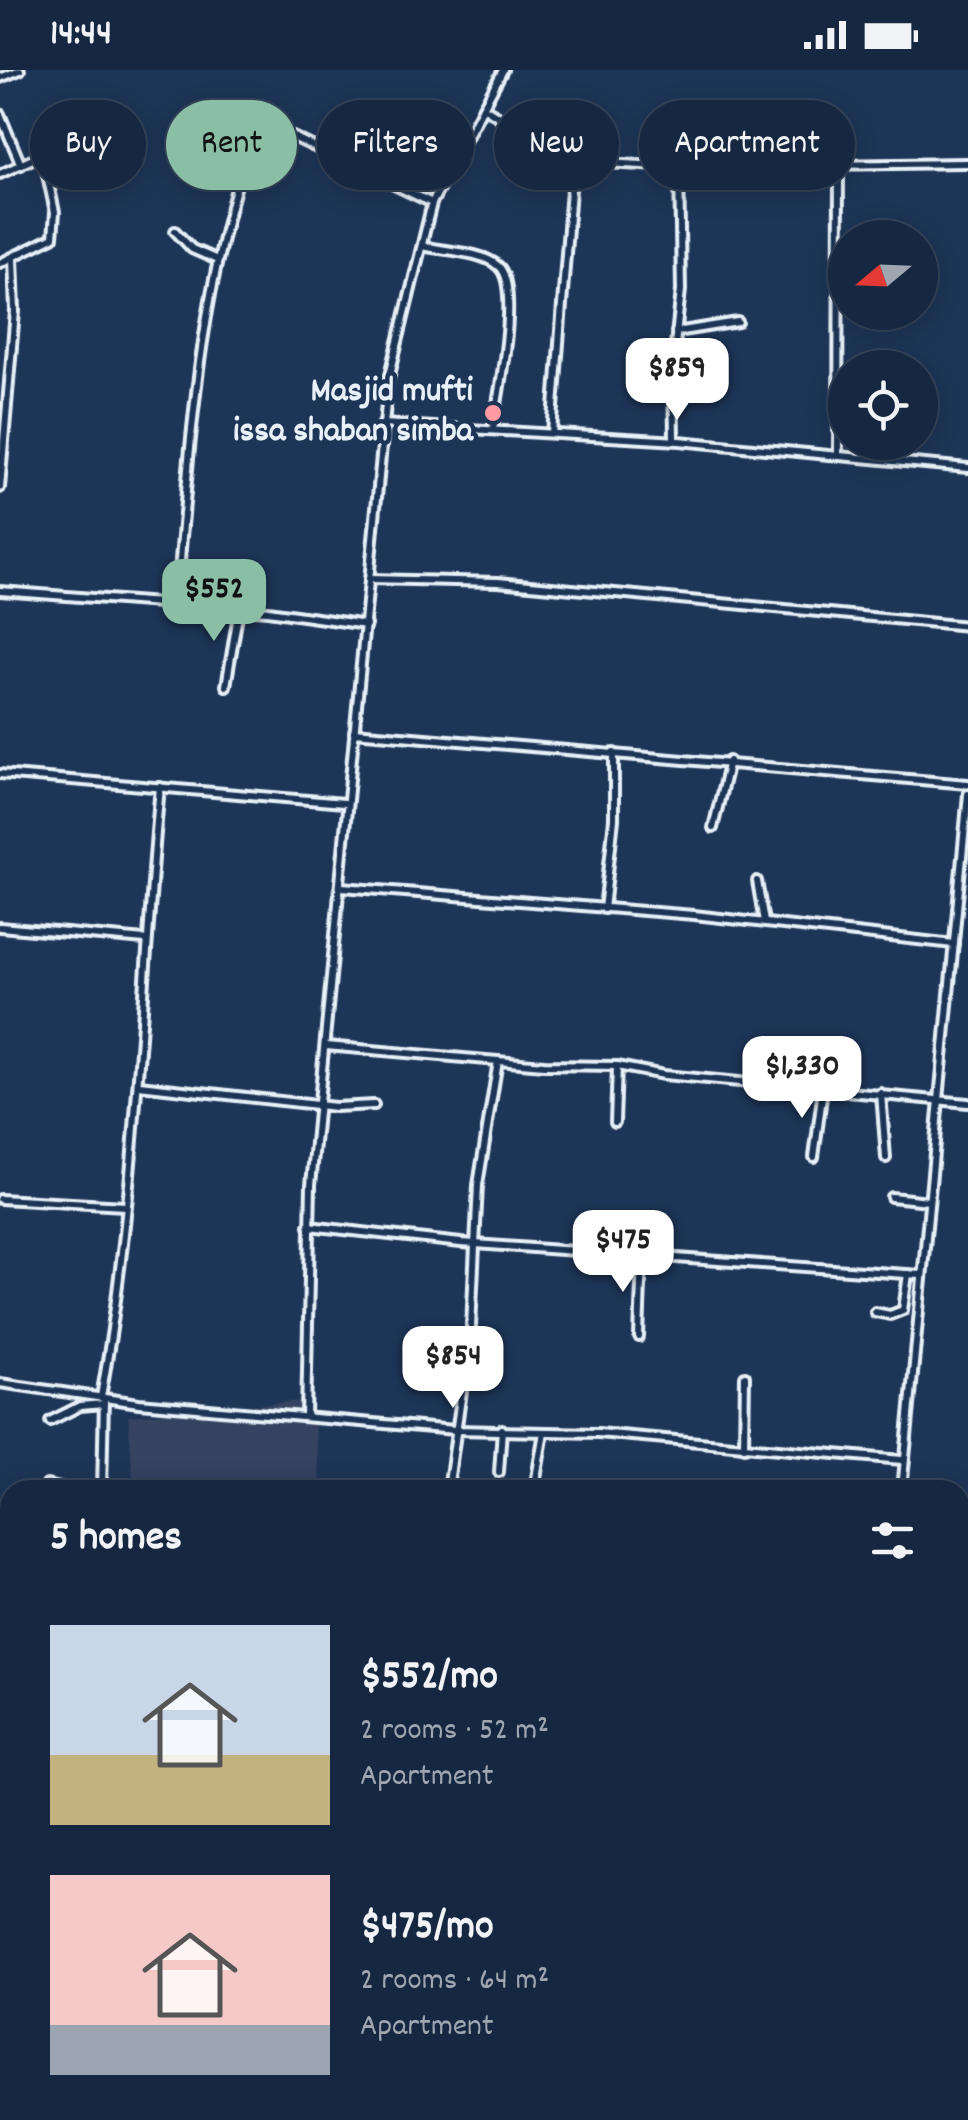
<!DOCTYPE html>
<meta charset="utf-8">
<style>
body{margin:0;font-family:Dekko,sans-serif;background:#23344c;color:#f1f3f6;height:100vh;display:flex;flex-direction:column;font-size:38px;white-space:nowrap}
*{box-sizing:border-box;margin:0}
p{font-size:32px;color:#9ea6b1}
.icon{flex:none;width:55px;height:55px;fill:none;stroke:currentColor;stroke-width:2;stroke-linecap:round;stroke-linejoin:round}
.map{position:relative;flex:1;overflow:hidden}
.sheet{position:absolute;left:0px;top:1410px;width:970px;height:640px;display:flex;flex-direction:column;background:#162841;border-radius:30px 30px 0 0;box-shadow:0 5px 25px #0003,0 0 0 2px #35445a}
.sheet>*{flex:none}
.hud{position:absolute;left:30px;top:30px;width:910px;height:90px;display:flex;gap:20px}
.needle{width:65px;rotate:251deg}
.tools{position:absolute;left:828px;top:150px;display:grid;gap:20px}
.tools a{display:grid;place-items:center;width:110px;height:110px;border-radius:50%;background:#162841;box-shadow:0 5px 25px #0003,0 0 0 2px #35445a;font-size:50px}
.price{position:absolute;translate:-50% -85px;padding:0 22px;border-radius:20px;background:#fff;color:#222;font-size:32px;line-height:65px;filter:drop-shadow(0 2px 5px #0008)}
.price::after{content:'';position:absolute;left:50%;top:60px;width:30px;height:22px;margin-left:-15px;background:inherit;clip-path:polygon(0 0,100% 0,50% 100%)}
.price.active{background:#8abfa5;color:#111}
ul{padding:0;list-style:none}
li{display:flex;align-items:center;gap:30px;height:250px;padding:0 50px}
li span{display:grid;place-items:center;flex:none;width:280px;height:200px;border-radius:0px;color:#555}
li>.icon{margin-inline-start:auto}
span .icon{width:120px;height:120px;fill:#fffc;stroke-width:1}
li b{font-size:42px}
h2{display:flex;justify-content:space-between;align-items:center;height:120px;padding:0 50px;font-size:42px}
.chip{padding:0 35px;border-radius:45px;background:#162841;box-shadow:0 5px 25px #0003,0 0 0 2px #35445a;font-size:35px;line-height:90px}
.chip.active{background:#8abfa5;color:#111}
.status{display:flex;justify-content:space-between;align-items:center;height:70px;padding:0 50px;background:#162841;direction:ltr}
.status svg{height:28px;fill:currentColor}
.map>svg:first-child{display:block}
.built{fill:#344360}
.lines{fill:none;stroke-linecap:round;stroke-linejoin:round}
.street-casing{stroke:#e8f1f8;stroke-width:14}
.street{stroke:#1d3557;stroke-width:6}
.poi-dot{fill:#ff9aa2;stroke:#1d3557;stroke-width:4}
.labels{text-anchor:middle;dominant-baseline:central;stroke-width:9;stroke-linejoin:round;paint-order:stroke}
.poi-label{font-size:35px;font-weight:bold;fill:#e8f1f8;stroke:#1d3557;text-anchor:end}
</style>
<div class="status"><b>14:44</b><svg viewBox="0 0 49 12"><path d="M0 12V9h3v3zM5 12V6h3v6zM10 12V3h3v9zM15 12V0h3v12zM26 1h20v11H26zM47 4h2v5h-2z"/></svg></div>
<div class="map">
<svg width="968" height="2050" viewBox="0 0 968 2050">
<rect width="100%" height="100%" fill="#1d3557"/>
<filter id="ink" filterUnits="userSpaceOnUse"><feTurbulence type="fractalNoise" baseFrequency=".01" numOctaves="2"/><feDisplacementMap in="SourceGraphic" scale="20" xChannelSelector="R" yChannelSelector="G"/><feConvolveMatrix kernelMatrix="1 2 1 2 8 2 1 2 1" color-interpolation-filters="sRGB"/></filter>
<g filter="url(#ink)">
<path class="built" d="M312,1330L321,1420H134L128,1346Z"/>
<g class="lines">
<defs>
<g id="street">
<path d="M0,8L20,0"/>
<path d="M483,37L520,60L605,93L679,97L968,93"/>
<path d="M0,44L21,95"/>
<path d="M0,104L120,49"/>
<path d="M175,161L192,179L215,189"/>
<path d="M422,176C442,181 482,181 498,196C522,216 497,328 493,359"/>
<path d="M0,193L53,167L55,142L43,86"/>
<path d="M676,262L738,252"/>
<path d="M383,354L679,371L968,398"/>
<path d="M552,363L574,81"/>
<path d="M674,370L673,294L681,220L679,97"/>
<path d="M838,384L839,95"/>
<path d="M0,418L15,241L13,188"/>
<path d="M369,509L498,512L968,556"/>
<path d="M0,521L268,541L366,555"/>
<path d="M176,535C191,373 196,240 247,82L244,70L252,61L272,57L432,133"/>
<path d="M226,616L239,539"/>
<path d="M354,662L968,714"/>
<path d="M0,704L344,733"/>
<path d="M713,758L729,691"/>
<path d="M757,811L764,852"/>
<path d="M342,817L694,845L954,874"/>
<path d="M604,839L614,749V683"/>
<path d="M0,857L145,870"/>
<path d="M326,976L544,995L617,996L664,1005L968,1033"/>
<path d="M139,1015L335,1037L374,1035"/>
<path d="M881,1023L886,1088"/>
<path d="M615,1052L617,996"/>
<path d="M814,1087L823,1019"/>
<path d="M891,1127L929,1131"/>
<path d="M0,1129L125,1136"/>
<path d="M309,1156L461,1173L920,1205"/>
<path d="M875,1242L890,1245L903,1240L908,1204"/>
<path d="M639,1267L642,1185"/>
<path d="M0,1313L139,1333L455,1360L598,1363L902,1390"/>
<path d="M101,1327C137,1126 141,920 160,717"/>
<path d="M306,1347L311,1115L388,313L432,133L503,0"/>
<path d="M50,1351L80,1336L104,1334"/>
<path d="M744,1377L745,1306"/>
<path d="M499,1402L502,1359"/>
<path d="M47,1415L69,1420"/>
<path d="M102,1420L104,1328"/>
<path d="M448,1420L471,1257L478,1115L498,991"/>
<path d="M534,1420L544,1362"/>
<path d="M902,1420L968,724"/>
<path d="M960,1449L968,1450"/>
<path d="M0,1623L10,1624"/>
<path d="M960,1626H968"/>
<path d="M960,1734H968"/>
<path d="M0,1907L10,1906"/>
<path d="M960,1964L968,1965"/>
<path d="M0,2025L10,2026"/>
<path d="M57,2040V2050"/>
<path d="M220,2040L222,2050"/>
<path d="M321,2040L323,2050"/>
<path d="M470,2040L475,2050"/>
<path d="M677,2040L680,2050"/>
<path d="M850,2050V2040"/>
<path d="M893,2050L968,2046"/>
</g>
</defs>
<use href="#street" class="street-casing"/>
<use href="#street" class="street"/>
</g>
</g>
<circle class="poi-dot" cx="493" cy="343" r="10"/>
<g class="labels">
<g class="poi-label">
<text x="473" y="323">Masjid mufti<tspan x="473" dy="40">issa shaban simba</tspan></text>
</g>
</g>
</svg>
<div class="tools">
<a><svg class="needle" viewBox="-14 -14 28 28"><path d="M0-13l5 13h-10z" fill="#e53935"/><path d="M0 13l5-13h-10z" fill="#9ea6b1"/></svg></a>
<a><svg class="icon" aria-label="locate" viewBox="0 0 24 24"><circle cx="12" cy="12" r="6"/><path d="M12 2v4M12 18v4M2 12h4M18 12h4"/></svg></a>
</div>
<b class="price" style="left:677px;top:353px">$859</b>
<b class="price active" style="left:214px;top:574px">$552</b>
<b class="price" style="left:802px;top:1051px">$1,330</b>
<b class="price" style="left:623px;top:1225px">$475</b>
<b class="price" style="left:453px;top:1341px">$854</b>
<div class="hud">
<a class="chip">Buy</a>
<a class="chip active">Rent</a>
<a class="chip">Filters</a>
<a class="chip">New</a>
<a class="chip">Apartment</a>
</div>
<section class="sheet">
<h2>5 homes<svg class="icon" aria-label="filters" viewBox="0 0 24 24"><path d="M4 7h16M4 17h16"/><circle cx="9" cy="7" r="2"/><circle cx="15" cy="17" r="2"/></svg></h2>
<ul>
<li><span style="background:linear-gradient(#c9d6e8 65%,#c2b280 0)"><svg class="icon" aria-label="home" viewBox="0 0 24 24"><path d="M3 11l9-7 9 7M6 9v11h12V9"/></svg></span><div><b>$552/mo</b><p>2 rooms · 52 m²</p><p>Apartment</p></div></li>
<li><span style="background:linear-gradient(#f6c9c9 75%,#9aa5b1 0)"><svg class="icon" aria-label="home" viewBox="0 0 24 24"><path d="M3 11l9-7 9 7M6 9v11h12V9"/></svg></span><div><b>$475/mo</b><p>2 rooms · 64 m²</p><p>Apartment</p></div></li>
</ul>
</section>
</div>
